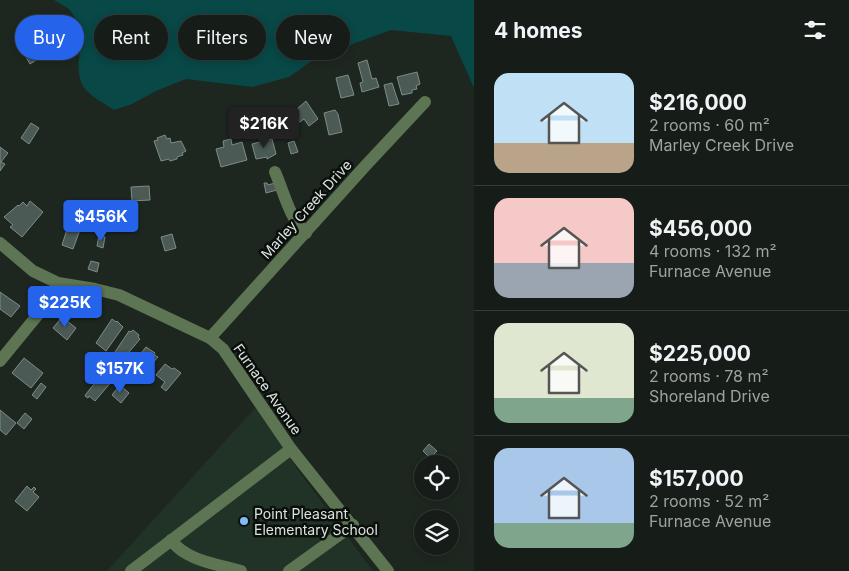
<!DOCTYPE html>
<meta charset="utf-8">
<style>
body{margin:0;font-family:Inter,sans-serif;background:#232a25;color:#f1f3f6;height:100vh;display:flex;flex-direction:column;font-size:19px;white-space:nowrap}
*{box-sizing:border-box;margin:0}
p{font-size:16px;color:#9ea2a2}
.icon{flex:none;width:28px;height:28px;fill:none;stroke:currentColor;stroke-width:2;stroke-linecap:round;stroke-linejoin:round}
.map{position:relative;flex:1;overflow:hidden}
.panel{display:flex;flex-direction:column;background:#161d18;width:375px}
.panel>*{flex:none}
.top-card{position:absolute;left:15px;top:15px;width:384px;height:45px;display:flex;gap:10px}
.buttons{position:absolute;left:414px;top:455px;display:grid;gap:10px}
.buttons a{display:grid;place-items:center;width:45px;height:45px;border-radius:50%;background:#161d18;box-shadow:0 2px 8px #0003,0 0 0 1px #353b37;font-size:25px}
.price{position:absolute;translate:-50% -42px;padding:0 11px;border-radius:5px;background:#2563eb;color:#fff;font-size:16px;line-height:32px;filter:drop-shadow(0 1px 2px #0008)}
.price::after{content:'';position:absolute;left:50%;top:30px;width:15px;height:11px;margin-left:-8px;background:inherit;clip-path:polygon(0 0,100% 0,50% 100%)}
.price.on{background:#222;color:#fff}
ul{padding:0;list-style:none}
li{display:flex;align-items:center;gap:15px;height:125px;padding:0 20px}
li+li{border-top:1px solid #353b37}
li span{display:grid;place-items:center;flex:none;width:140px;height:100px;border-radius:15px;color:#555}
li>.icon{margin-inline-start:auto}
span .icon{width:60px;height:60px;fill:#fffc;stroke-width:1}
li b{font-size:21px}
h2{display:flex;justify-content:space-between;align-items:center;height:60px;padding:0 20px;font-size:21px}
.tag{padding:0 18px;border-radius:22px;background:#161d18;box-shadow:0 2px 8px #0003,0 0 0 1px #353b37;font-size:18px;line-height:45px}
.tag.on{background:#2563eb;color:#fff}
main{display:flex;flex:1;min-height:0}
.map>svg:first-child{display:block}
.built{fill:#213226}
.water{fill:#084847}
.building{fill:#4b5a55;stroke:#7c8c87}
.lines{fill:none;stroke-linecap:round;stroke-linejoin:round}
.minor{stroke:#5d7552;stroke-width:12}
.poi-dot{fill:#7ebdf9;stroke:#0a0f0c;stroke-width:2}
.labels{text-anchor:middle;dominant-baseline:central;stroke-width:5;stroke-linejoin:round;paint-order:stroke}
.street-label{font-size:14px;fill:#dde4df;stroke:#0a0f0c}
.poi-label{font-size:14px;fill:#dde4df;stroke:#0a0f0c;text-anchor:start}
</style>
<main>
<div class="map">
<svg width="474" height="571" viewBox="0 0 474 571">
<rect width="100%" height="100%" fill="#1d2720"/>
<path class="built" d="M256,407L298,470L373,571H107Z"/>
<path class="water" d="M54,0H474V88L451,36L391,30L317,57L289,77L252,87L186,79L156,91L132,104L114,110C104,103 89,96 83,86C74,71 81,47 84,31L69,9Z"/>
<g class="building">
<path d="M31,38L41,57L30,64L19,45Z"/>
<path d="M367,60L372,79L376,78L379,87L362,92L360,83L363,82L358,63Z"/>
<path d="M417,72L420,84L416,86L417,89L412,90V93L402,95L397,77Z"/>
<path d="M348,75L354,95L341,98L336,78Z"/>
<path d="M392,83L399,104L389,106L384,85Z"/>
<path d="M306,101L318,119L309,126L304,119L297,124L290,115Z"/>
<path d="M335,110L338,114L342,132L329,135L324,113Z"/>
<path d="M31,123L39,128L29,144L21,138Z"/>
<path d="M165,135L167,139L170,138L171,143L181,141L186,151L182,153L183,155L177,157V159L170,161L169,159L161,161L154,141L158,140L157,138Z"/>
<path d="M231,139L232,145L242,142L247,160L221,167L216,149L224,147L223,141Z"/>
<path d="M272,139L276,154L267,159V157L256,159L252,144Z"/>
<path d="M294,141L298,152L291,154L288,143Z"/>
<path d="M0,147L8,153L1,162L5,164L0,171Z"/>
<path d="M264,183H267L268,185L275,183L277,190L266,193Z"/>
<path d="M149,186L150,200L132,201L131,187Z"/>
<path d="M30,201L43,212L22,237L10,227L13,225L4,217L18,205L19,206L23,202L27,206Z"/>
<path d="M69,223L81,227L73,249L62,245Z"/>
<path d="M172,234L176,248L165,251L161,237Z"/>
<path d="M99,235L105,237L103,248L97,246Z"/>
<path d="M91,261L99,263L97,272L88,269Z"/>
<path d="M0,292L20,306L11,317L0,309Z"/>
<path d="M62,317L76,328L67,340L53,328Z"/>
<path d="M112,319L116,322L117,321L123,327L106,351L96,343Z"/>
<path d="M133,330L139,335L138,337L140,339L124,358L115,352L129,331L131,332Z"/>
<path d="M146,347L155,353L154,355L158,357L143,374L137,369L139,367L134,362Z"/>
<path d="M24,358L43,373L31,388L12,373Z"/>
<path d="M165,364L172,369L174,368L181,373L166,391L161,387L165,382L156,375Z"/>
<path d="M103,373L112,381L95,401L89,396L88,398L85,396L86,394Z"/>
<path d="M41,383L46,387L37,399L32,395Z"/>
<path d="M120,385L129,393L121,403L112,395Z"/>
<path d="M0,410L16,423L6,435L0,430Z"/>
<path d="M25,413L32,419L24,429L17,423Z"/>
<path d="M429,444L437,451L430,458L423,451Z"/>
<path d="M27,486L31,490L34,487L36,489L33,492L39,497L27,511L15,501Z"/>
</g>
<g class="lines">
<g class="minor">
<path d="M275,172C284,192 289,218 306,233"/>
<path d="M0,243L33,271L58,283L95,289L119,295L210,338L223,349L291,449L388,571"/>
<path d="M210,338L367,164L425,102"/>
<path d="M0,361L54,295L58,283"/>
<path d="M171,540C186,561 218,564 241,571"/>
<path d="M131,571L291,449"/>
<path d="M289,571L353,525"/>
</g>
</g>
<circle class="poi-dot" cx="244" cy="521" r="5"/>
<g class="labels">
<g class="street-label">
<text transform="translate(306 209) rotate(-48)">Marley Creek Drive</text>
<text transform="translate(268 389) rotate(55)">Furnace Avenue</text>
</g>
<g class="poi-label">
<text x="254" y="513">Point Pleasant<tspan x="254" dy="16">Elementary School</tspan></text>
</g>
</g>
</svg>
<div class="buttons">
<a><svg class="icon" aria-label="locate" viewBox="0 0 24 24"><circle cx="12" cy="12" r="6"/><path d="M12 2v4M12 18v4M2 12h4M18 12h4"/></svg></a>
<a><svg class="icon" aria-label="layers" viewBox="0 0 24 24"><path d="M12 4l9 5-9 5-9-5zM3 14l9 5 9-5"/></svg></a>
</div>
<b class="price on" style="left:264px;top:149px">$216K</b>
<b class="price" style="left:101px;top:242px">$456K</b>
<b class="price" style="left:65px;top:328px">$225K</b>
<b class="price" style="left:120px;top:394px">$157K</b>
<div class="top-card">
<a class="tag on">Buy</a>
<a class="tag">Rent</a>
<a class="tag">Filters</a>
<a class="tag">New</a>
</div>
</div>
<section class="panel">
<h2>4 homes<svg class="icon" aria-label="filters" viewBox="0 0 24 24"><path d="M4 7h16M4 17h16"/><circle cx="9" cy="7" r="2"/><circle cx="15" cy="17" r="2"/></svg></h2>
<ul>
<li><span style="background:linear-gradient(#bfe0f5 70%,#b9a48a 0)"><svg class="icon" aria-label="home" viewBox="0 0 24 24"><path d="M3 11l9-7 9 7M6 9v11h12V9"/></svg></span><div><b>$216,000</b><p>2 rooms · 60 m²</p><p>Marley Creek Drive</p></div></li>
<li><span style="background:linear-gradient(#f6c9c9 65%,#9aa5b1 0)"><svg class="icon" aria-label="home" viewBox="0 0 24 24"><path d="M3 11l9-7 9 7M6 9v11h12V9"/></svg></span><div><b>$456,000</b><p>4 rooms · 132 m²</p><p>Furnace Avenue</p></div></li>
<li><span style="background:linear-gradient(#dfe7d0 75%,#7fa58c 0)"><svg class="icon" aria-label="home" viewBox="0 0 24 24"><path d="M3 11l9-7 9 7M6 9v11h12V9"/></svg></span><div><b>$225,000</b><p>2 rooms · 78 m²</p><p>Shoreland Drive</p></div></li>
<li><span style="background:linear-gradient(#a9c7e8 75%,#7fa58c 0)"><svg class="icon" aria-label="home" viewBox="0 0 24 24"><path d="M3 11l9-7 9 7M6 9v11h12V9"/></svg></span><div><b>$157,000</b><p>2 rooms · 52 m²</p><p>Furnace Avenue</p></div></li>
</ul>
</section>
</main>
